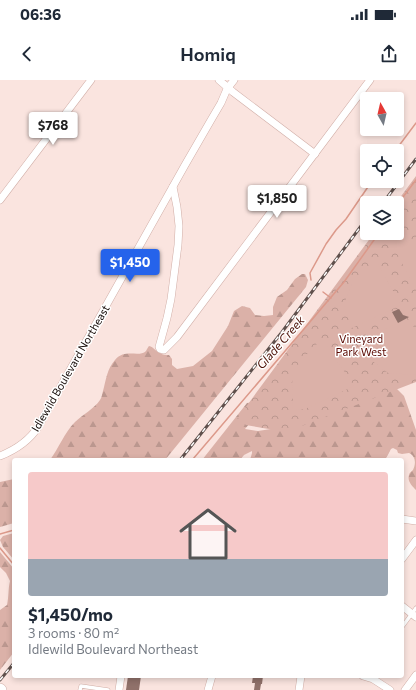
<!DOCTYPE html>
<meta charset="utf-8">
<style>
body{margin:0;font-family:Commissioner,sans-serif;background:#f2f2f3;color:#1f2937;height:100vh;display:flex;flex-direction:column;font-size:15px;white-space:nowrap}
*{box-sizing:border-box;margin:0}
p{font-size:13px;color:#747a83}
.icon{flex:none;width:22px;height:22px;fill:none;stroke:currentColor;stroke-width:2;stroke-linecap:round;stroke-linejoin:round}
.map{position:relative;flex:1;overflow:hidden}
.side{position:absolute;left:12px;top:378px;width:392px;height:220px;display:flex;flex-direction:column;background:#fff;border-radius:4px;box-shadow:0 2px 6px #0003}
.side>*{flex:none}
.needle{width:26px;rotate:352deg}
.controls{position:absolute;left:360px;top:12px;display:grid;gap:8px}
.controls a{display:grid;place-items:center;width:44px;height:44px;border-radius:4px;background:#fff;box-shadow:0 2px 6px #0003;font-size:20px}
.price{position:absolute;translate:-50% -34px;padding:0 9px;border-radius:4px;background:#fff;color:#222;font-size:13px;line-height:26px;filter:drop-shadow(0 1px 2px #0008)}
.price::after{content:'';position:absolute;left:50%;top:24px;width:12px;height:9px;margin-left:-6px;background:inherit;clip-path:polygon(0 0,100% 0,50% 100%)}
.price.active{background:#2563eb;color:#fff}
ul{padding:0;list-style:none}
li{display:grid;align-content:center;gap:8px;height:212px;padding:0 16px}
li+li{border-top:1px solid #e0e1e3}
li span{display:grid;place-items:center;height:124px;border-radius:4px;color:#555}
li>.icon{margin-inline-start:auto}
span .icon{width:72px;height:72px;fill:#fffc;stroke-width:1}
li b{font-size:17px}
.status{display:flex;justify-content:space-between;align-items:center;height:28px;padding:0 20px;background:#fff;direction:ltr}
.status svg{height:11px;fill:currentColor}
header{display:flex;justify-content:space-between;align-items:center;height:52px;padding:0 16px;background:#fff;font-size:18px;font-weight:600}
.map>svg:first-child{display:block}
.forest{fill:url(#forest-firs)}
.park{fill:url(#park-crowns)}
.pitch{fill:#dbb1a8}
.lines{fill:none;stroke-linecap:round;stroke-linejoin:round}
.stream{stroke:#dc998a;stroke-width:1.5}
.building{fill:#90716a}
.lane-casing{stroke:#d1aea7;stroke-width:4.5}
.street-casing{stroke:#d1aea7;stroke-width:8}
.primary-casing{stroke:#d1aea7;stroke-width:12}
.lane{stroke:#fff;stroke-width:3.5}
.street{stroke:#fff;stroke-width:7}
.primary{stroke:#fff;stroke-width:11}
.rail-casing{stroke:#5f504c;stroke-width:3}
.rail{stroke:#fff;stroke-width:1.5;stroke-dasharray:4.5;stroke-linecap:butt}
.labels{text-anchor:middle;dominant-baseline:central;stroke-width:3;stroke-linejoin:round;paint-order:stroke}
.park-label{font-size:11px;fill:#5a0800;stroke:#fff}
.street-label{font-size:11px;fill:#150a07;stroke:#fff}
.water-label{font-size:12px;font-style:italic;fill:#4e1208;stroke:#fff}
</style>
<div class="status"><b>06:36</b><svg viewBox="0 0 49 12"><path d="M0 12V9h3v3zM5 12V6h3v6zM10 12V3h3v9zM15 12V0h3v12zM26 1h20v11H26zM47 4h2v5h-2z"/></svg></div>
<header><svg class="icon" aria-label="back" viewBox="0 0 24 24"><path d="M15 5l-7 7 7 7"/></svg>Homiq<svg class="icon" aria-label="share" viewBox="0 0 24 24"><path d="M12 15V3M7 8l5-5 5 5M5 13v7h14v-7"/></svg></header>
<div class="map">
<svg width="416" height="610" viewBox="0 0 416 610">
<defs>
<pattern id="forest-firs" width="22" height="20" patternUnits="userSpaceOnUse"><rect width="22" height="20" fill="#dbb1a8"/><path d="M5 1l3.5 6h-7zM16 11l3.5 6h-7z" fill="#bb978f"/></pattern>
<pattern id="park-crowns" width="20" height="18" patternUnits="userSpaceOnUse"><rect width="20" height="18" fill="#dbb1a8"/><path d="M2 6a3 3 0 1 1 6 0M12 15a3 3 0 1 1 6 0" fill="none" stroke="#bb978f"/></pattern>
</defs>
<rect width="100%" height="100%" fill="#fae4df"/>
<g class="forest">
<path d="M302,194H305L308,200L306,207L165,380H50C59,368 64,353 75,342C83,334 94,329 100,320C102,317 102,314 103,311C106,300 107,289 115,280C125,268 139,278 146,271C147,269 148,267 149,266C154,267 155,271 160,273C163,275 166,275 169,275L172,279V285L177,289L193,286L212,271L228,246L234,231L242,226L250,228L255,235L264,236L273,235V227L277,217L287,210L295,199Z"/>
<path d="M396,308L404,316L416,350V410C412,406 407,401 409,395C409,393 411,392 413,390C416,384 416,376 409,373L402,374L398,373L397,370L393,368L391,369L385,380H250L252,373V371L244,375L240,380H202L247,323L254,322L259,332L245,349L258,351L290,346Z"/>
<path d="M14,399V443L0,447V402Z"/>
<path d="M14,453V480L3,467L0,460L3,456Z"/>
<path d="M0,472L14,489V572L0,590V530L7,525C9,516 8,509 10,501L6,493L0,487Z"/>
</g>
<path class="park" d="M416,96V302L286,352L234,343L374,153H397V123H396Z"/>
<g class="pitch">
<path d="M416,159V210L392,164Z"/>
<path d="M378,184L401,225L352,248L344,224L352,204L366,192Z"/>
<path d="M406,239L411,242L416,251V295L388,293L367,277L358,262Z"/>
<path d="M323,260L354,306L305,329L293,330L292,292L314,266Z"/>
</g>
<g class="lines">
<g class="stream">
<path d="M395,71L416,43"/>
<path d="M397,125L416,100"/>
<path d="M311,200L310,193L326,164L336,150L346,139L372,101"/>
<path d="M323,212L331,218"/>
<path d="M191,380L193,379L344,202L379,153"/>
<path d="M0,454L14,450"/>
<path d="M0,468L14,485"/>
</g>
</g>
<g class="building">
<path d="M399,229L403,235L409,237L398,243L392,232Z"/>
<path d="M128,596H141L139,610H126Z"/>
<path d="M253,596H263L262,604H261L260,610H254L255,603H252Z"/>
</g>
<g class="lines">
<defs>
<g id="lane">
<path d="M402,547L416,528"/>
<path d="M80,610L81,606L108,610"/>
</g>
<g id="street">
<path d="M219,0L233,12L315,74"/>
<path d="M173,107L177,127L179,146L178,165L171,219L167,238L159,267L160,269L164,270L177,257L370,0"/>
<path d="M0,120L91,0"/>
<path d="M0,376C15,370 29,361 38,347L185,85L211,40L221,23L227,9L234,0"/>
<path d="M402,439L416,441"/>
<path d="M402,479L416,460"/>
<path d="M402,526L416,537"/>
<path d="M363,596L373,599L390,610"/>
<path d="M119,610L121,596"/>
<path d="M208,610L212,596"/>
<path d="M299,610L301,596"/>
<path d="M405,610L416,595"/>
</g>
<path id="primary" d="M0,609L1,610"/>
</defs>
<use href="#lane" class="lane-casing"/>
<use href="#street" class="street-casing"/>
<use href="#primary" class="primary-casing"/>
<use href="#lane" class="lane"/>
<use href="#street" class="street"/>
<use href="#primary" class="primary"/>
<defs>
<g id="rail">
<path d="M383,123L416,79"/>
<path d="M180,380L282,252L367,138"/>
<path d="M0,600L14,583"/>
</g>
</defs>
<use href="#rail" class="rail-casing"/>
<use href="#rail" class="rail"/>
</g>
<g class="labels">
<g class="park-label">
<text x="361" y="258">Vineyard<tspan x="361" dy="13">Park West</tspan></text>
</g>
<g class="street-label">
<text transform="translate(70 288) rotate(-60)">Idlewild Boulevard Northeast</text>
</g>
<g class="water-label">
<text transform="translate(280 262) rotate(-49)">Glade Creek</text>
</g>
</g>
</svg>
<div class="controls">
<a><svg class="needle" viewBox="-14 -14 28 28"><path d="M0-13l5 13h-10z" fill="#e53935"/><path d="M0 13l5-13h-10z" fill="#747a83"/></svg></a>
<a><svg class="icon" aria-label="locate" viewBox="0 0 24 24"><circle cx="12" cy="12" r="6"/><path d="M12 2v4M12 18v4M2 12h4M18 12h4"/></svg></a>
<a><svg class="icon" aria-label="layers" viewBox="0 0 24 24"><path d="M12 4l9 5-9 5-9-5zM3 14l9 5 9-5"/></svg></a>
</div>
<b class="price" style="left:53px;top:66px">$768</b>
<b class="price" style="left:277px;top:139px">$1,850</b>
<b class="price active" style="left:130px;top:203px">$1,450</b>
<section class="side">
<ul>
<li><span style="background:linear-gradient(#f6c9c9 70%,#9aa5b1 0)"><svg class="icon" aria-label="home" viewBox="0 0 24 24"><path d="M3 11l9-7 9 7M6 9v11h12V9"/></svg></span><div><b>$1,450/mo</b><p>3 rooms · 80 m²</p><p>Idlewild Boulevard Northeast</p></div></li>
</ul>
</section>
</div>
